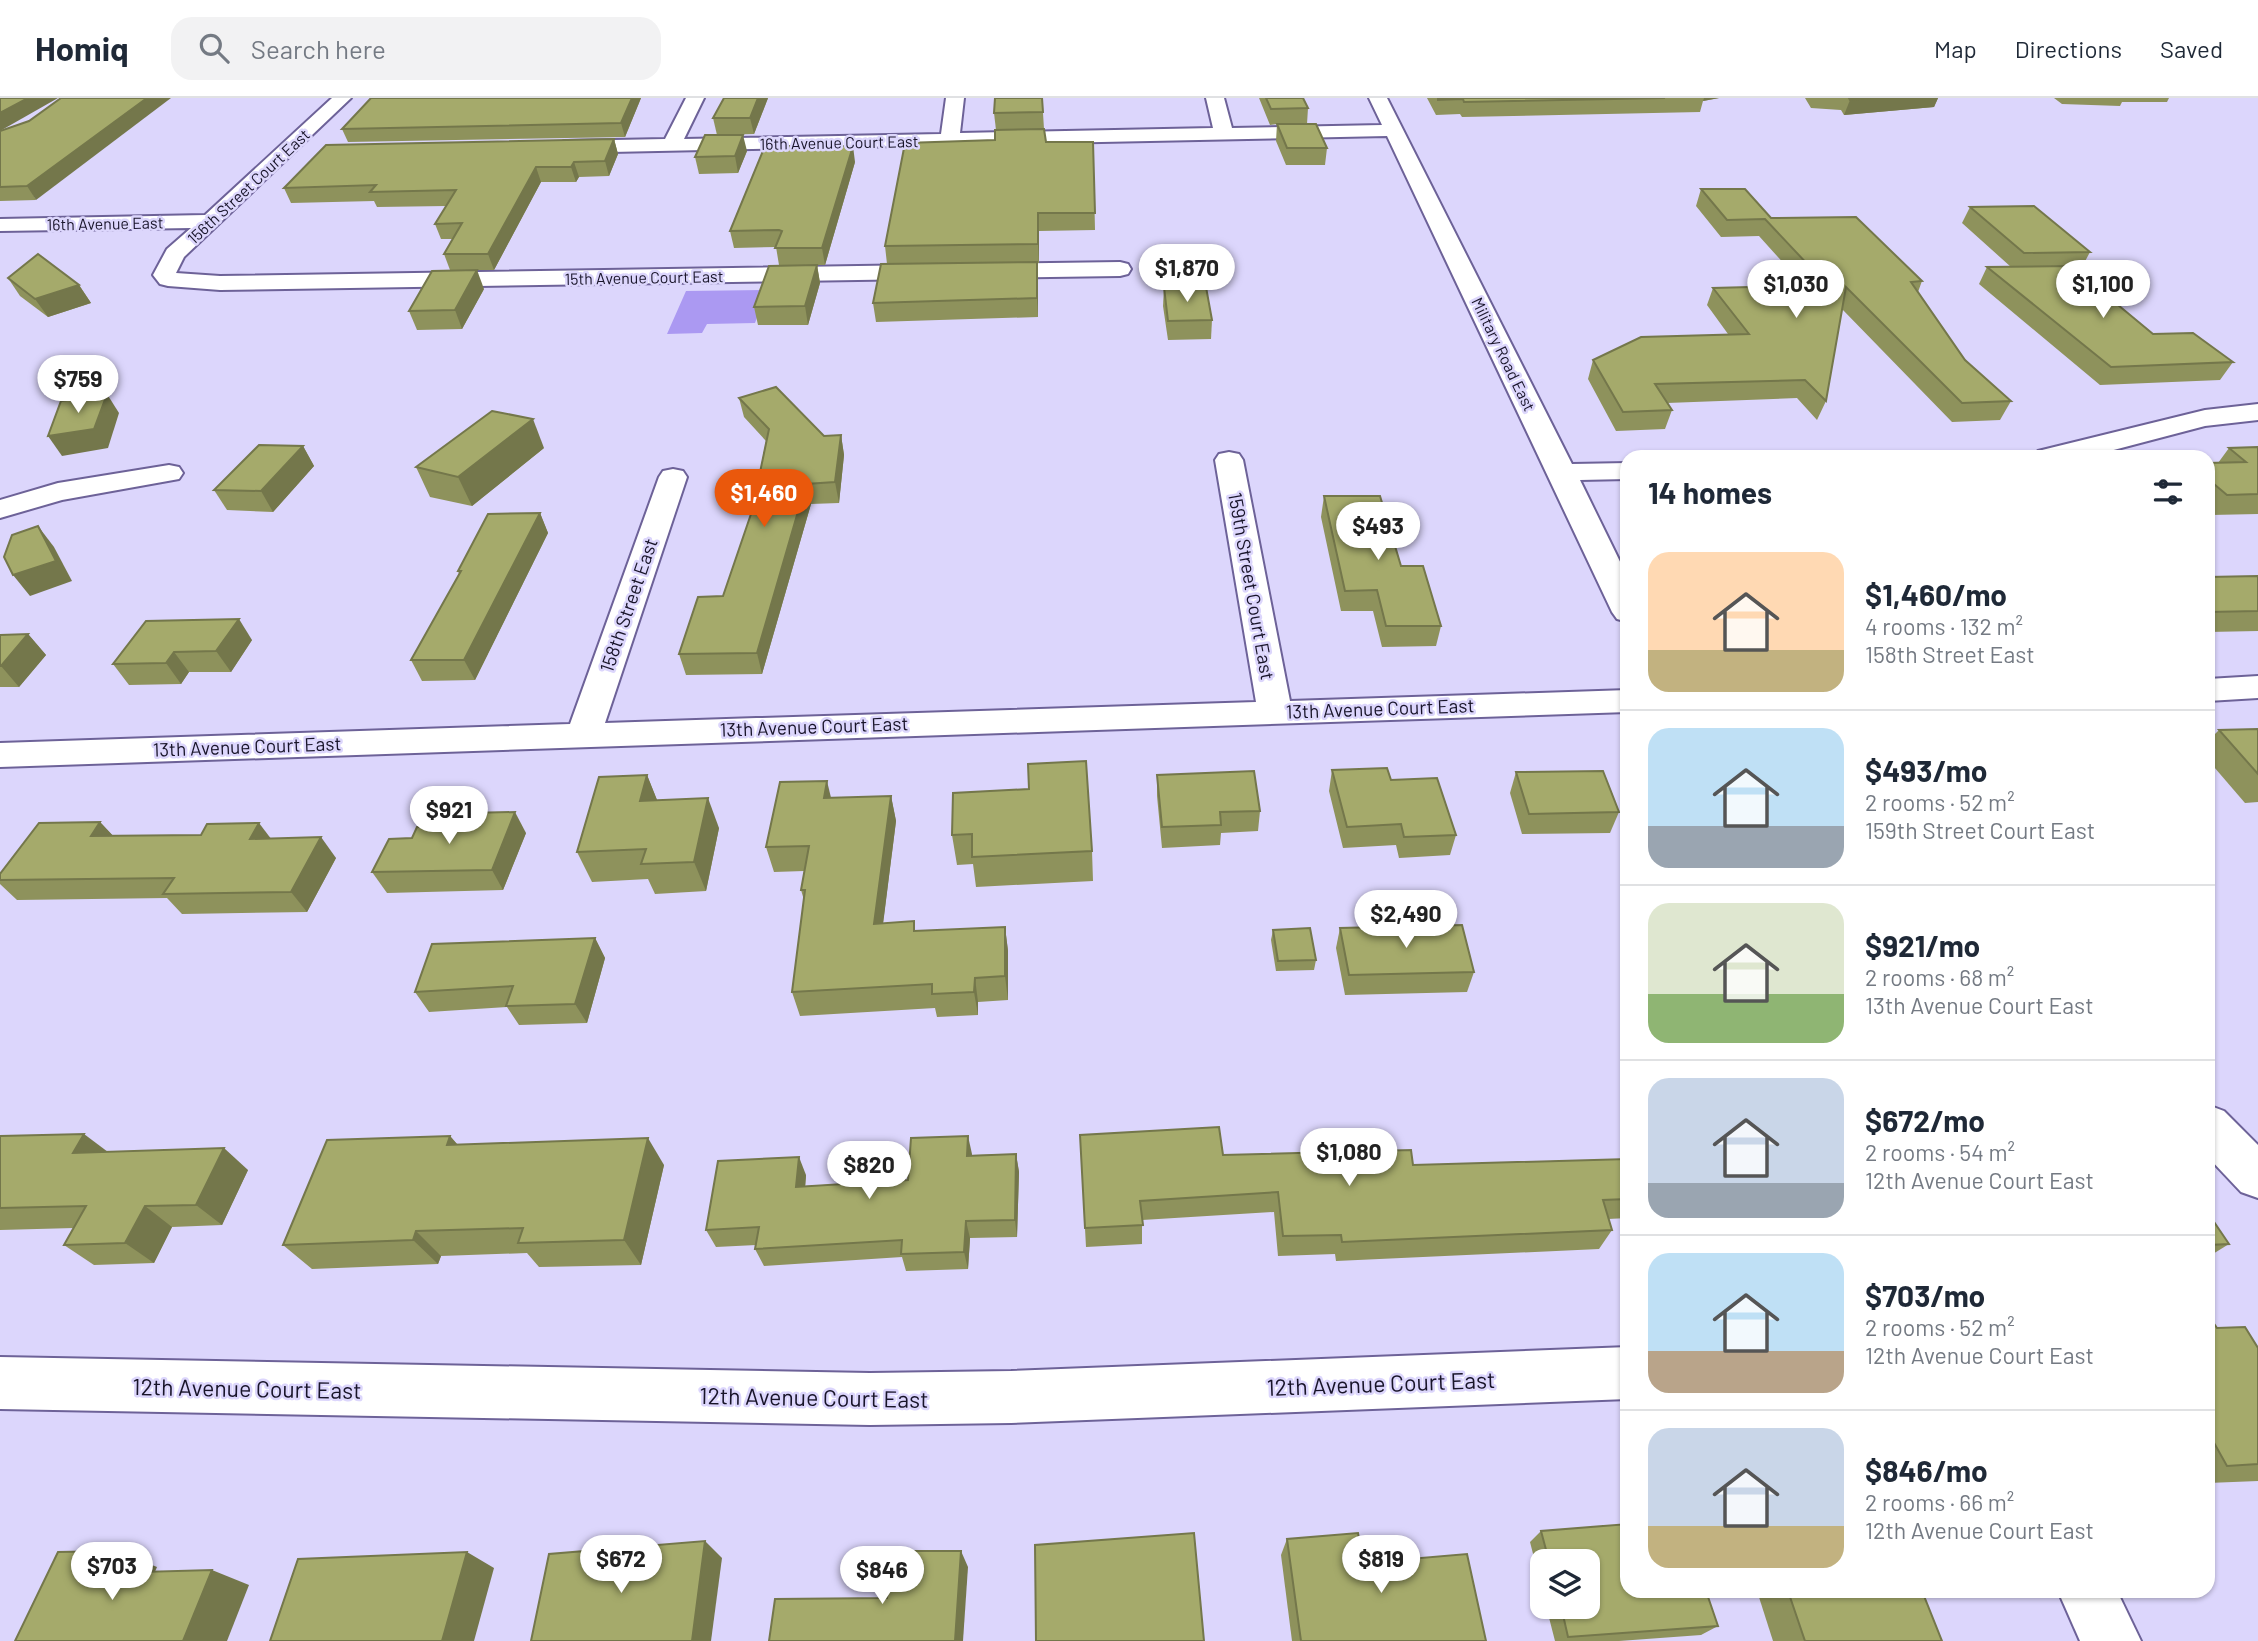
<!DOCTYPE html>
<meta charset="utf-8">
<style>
body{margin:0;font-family:Barlow,sans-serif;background:#f2f2f3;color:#1f2937;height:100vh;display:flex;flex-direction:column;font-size:26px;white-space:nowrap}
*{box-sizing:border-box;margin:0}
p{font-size:23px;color:#747a83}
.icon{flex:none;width:38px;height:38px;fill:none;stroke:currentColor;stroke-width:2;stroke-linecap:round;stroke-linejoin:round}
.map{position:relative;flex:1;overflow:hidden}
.details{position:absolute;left:1620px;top:352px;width:595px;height:1148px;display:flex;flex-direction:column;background:#fff;border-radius:21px;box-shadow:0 2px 5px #0004}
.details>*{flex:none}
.fabs{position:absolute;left:1530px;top:1451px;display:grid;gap:14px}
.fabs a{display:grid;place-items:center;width:70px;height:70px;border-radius:14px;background:#fff;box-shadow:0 2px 5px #0004;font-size:35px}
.price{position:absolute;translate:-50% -60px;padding:0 16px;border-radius:24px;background:#fff;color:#222;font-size:23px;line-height:46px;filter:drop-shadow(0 2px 4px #0008)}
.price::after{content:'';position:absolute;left:50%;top:42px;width:21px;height:16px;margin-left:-10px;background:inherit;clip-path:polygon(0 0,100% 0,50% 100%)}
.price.selected{background:#ea580c;color:#fff}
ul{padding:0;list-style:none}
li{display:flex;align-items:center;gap:21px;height:175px;padding:0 28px}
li+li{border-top:2px solid #e0e1e3}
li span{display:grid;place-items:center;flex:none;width:196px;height:140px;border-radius:21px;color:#555}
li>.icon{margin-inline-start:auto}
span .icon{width:84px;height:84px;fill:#fffc;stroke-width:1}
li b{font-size:30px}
h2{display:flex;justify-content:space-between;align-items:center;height:84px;padding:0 28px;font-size:30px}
header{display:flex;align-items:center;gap:42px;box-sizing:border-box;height:98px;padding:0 35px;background:#fff;border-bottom:2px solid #e0e1e3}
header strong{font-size:33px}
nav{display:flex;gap:38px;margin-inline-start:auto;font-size:24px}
.search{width:490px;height:63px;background:#f2f2f3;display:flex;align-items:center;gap:18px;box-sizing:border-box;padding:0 24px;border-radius:21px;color:#747a83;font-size:26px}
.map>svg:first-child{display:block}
.green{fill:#ab99f2}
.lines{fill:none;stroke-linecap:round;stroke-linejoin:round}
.minor-casing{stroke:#6d6298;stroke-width:4}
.minor{fill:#fff;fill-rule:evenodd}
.wall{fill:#8e925c}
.shaded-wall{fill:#74774b}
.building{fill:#a5aa6b;stroke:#74774b;stroke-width:2}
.labels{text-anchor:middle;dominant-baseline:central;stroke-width:5;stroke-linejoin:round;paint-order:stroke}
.far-street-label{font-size:16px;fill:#181429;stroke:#dcd6fc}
.street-label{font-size:19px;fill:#181429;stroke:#dcd6fc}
.near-street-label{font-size:23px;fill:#181429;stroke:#dcd6fc}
</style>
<header>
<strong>Homiq</strong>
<div class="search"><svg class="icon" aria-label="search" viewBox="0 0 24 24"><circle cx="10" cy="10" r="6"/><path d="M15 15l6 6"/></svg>Search here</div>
<nav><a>Map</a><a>Directions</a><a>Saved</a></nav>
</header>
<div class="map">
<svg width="2258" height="1543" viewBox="0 0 2258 1543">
<rect width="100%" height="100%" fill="#dcd6fc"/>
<path class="green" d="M767,192L755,225L707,226L702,235L667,236L686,193Z"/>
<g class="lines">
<defs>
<g id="minor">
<path d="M332,0H351L184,159L176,175L220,178L1120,164L1128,166L1131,171L1128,176L1120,178L220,192L168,188L160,186L153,177L167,151L191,130L0,133V121L205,117Z"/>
<path d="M686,0H704L684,41L941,36L946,0H964L960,35L1213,30L1206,0H1224L1232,30L1382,27L1369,0H1387L1572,366L1628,365V381L1580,382L1628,480V524L1617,521L1612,514L1387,38L564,55L554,49L564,43L665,41Z"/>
<path d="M2258,306V322L2205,328L2087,359H2034L2038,353L2205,312Z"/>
<path d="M1229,354L1239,356L1243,362L1290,603L1628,592V614L0,669V645L570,626L659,379L663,373L673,371L683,373L687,379L605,625L1256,604L1215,362L1219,356Z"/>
<path d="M169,367L179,369L183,375L179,381L62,402L0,420V402L58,385Z"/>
<path d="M2258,578V600L2208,603V581Z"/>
<path d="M2208,1007L2224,1013L2258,1047V1100L2241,1094L2208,1059Z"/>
<path d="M1628,1249V1301L1011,1325L870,1327L0,1311V1259L870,1275L1011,1273Z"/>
<path d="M2058,1493H2117L2141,1543H2080Z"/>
</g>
</defs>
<use href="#minor" class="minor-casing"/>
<use href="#minor" class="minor"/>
</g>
<g class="wall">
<path d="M371,0H641L625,39L348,44L342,31Z"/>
<path d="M768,0L754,36L717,37L713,20Z"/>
<path d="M1042,0L1044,31L996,32L994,15Z"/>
<path d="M1259,0H1303L1308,10L1307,26L1327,50L1325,67H1286L1276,43L1277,26L1270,27Z"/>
<path d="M1427,0H1719L1703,3L1700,14L1462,19L1460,16L1436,17Z"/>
<path d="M1805,0H1938L1934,9L1844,17L1841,12L1811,10Z"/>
<path d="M2054,0H2169L2167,4H2122L2120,8L2062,6Z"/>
<path d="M0,33L36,102L0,103Z"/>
<path d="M614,41L618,56L609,78L579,79L576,84H541L494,172H450L444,156L453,141H441L435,126L446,108L377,109L374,103L291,105L284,90Z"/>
<path d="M1046,44H1093L1095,132L1039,133V165H1038V219L876,224L873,205L887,166L885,148Z"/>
<path d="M747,53L738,75L699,76L695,59Z"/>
<path d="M855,64L825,167H817L820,185L808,227H758L754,209L779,167L776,149L734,150L730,133Z"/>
<path d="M1701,91L1922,183L1918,194L1965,262L2011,303L2000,322L1952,324L1842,211L1826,303L1817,322L1797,300L1667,305L1672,312L1665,331L1616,333L1588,281L1593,262L1728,236L1707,207L1713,190L1804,188L1759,138L1721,139L1696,108Z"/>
<path d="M1970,109L2090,154L2081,171H2075L2153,236L2233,264L2220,282L2100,287L1979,186L1987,169H2011L1962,125Z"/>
<path d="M8,180L79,187L91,205L48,219L20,198Z"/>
<path d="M1164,189L1212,222L1211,241L1168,242L1163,208Z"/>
<path d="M484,191L462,231L417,232L409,213Z"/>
<path d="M739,300L824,338L841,337L844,357L839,405L811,406L762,576L686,577L679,556L723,498L752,413L766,343L744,319Z"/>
<path d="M303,348L314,368L273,414L227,412L214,392Z"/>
<path d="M2258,349V416L2211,417L2208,414V365H2218L2229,350Z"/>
<path d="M544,350L472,408L430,399L416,369Z"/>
<path d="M1324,398L1401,468L1441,528L1436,548L1382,549L1373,513H1341L1321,419Z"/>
<path d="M540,415L548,435L475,582L422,583L411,562L459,476L458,473Z"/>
<path d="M2258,478V533L2208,534V479Z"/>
<path d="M146,523L252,542L231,574H189L181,586L129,587L113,566Z"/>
<path d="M28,536L46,557L19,589H0V537Z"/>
<path d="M2258,631V704L2245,705L2208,662V643L2219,632Z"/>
<path d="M1332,672L1391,682L1456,737L1450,757L1399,760L1396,747L1343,750L1329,693Z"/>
<path d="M1516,674L1619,714L1610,735L1522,736L1510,695Z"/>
<path d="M647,677L657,702L719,730L706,793L655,796L648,781L592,784L577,754Z"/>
<path d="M1157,677L1260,713L1258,733L1221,735L1220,747L1162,750L1157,698Z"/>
<path d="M1029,691L1092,753L1093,783L976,789L973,766L957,767L952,737Z"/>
<path d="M891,698L896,723L883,825L916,833L1005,829L1008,853V902L978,904V917L937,919L935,910L800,918L792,894L804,802L801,792L804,773L774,774L766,749L831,700Z"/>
<path d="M100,724L112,737L271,741L336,760L307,814L182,816L167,800L17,802L0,786V776Z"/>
<path d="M526,735L503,792L387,795L372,774L412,740Z"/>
<path d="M1340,830L1474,874L1467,894L1345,897L1336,850Z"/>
<path d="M1273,832L1316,862L1314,872L1276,873L1271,842Z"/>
<path d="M595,840L605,860L587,925L519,927L507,909L429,914L415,894Z"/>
<path d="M1080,1037L1223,1057L1413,1067L1625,1061L1628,1057V1120L1608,1121L1612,1132L1599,1151L1336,1163L1335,1156L1278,1158L1274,1114L1142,1122V1146L1086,1149Z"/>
<path d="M0,1038L108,1054L248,1072L222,1127L172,1129L154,1165L94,1167L64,1147L74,1130L0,1132Z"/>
<path d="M450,1038L458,1047L664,1067L641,1167L539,1169L527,1155L441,1158L438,1166L312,1171L283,1147Z"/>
<path d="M1016,1056L1019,1074L1017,1139L970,1140L968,1171L906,1173L902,1159L764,1168L755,1151L756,1147L716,1149L706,1132L806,1077L805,1088L908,1082L972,1057Z"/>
<path d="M2208,1115L2229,1146L2208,1159Z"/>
<path d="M2208,1217L2217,1230L2258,1250V1383L2208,1385Z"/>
<path d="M1541,1433L1718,1528L1701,1537L1619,1543H1555L1546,1508H1587V1463H1542V1491L1530,1444Z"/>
<path d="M1287,1441L1363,1465L1486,1543H1292L1281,1457Z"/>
<path d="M1757,1493H1922L1942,1543H1773Z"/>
</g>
<g class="shaded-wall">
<path d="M28,0H58L0,33V15Z"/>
<path d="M147,0H171L36,102L27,88Z"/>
<path d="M632,0H641L625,39L621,25Z"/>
<path d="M758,0H768L754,36L750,20Z"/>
<path d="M1704,0H1719L1703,3Z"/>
<path d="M1870,0H1938L1934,9L1844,17L1850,2Z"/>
<path d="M743,37L747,53L738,75L735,58Z"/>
<path d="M614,41L618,56L609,78L605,63Z"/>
<path d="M853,48L855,64L825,167L822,150Z"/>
<path d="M574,64L579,79L576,84L571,69Z"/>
<path d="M536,69L541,84L494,172L488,156Z"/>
<path d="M1038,115L1039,133V165L1038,146Z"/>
<path d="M1037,164L1038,182V219L1037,200Z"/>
<path d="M817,167L820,185L808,227L805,208Z"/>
<path d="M477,172L484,191L462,231L455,212Z"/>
<path d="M79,187L91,205L48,219L35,201Z"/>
<path d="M107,296L119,315L108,350L62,358L48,338Z"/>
<path d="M533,321L544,350L472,408L458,379Z"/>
<path d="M841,337L844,357L839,405L835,384Z"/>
<path d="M303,348L314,368L273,414L261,393Z"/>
<path d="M806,386L811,406L762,576L757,555Z"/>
<path d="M540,415L548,435L475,582L464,562Z"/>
<path d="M38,428L54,449L72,483L30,498L13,477Z"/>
<path d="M239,521L252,542L231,574L216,553Z"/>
<path d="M28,536L46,557L19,589L1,568Z"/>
<path d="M174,554L189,574L181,586L166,565Z"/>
<path d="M647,677L659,707L640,703Z"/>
<path d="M827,683L833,708L824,700Z"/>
<path d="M891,698L896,723L880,850L874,826Z"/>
<path d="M708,700L719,730L706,793L694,764Z"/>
<path d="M515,714L526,735L503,792L492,772Z"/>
<path d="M100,724L119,744L91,738Z"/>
<path d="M259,725L275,746L250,741Z"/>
<path d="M321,739L336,760L307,814L291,794Z"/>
<path d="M1005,829L1008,853V902L1005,878Z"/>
<path d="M595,840L605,860L587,925L575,906Z"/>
<path d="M975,880L978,904V917L974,894Z"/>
<path d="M84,1036L112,1057L73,1055Z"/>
<path d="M450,1038L472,1064L447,1047Z"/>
<path d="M968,1038L972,1056L971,1075L967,1058Z"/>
<path d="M648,1040L664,1067L641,1167L624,1142Z"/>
<path d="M224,1050L248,1072L222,1127L196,1107Z"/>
<path d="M1016,1056L1019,1074L1017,1139L1015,1122Z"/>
<path d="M799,1059L806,1077L804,1106L796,1089Z"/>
<path d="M145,1108L172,1129L154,1165L125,1145Z"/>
<path d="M966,1123L970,1140L968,1171L964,1154Z"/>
<path d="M416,1133L441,1158L438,1166L413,1142Z"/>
<path d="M705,1443L722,1460L711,1543H692Z"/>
<path d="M116,1453L157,1469L148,1490L106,1475Z"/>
<path d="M961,1453L968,1469L963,1543H955Z"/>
<path d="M467,1454L494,1470L474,1543H442Z"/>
<path d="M212,1472L249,1487L227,1543H183Z"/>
</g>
<g class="building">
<path d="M0,0H28L0,15Z"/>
<path d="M61,0H147L27,88L0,89V33L29,23Z"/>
<path d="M371,0H632L621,25L342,31Z"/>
<path d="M724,0H758L750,20H713Z"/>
<path d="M995,0H1042L1043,14L994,15Z"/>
<path d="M1266,0H1303L1308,10L1271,11Z"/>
<path d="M1438,0H1665L1464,4L1463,1L1438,2Z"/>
<path d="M1849,0H1870L1850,2Z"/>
<path d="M1277,26H1316L1327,50H1287Z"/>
<path d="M1044,31L1046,44H1093L1095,115H1038V146L885,148L905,45L995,42V32Z"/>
<path d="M705,37H743L735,58L695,59Z"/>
<path d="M614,41L605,63L574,64L571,69H536L488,156H444L462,125L435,126L456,92L370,94L376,87L284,90L326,47Z"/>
<path d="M765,48H853L822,150H775L782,133L779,132L730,133Z"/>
<path d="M1701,91H1745L1771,120L1856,119L1922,183L1911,184L1965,262L2011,303L1962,305L1846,189L1826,303L1805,282L1655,286L1672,312L1623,314L1593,262L1641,239L1749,236L1713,190L1827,187L1765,121L1727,122Z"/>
<path d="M2034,108L2090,154L2024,155L1970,109Z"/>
<path d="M38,156L79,187L35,201L8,180Z"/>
<path d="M1037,164V200L873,205L881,166Z"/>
<path d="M817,167L805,208L754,209L769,168Z"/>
<path d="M2071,168L2153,236L2193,235L2233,264L2111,269L1987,169Z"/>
<path d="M477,172L455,212L409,213L432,173Z"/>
<path d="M1164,189H1206L1212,222L1168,223Z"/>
<path d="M776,289L824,338L841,337L835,384L806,386L757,555L679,556L698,499L723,498L752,413L769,331L739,300Z"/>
<path d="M107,296L94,331L48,338L61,303Z"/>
<path d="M492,313L533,321L458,379L416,369Z"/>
<path d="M259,347L303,348L261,393L214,392Z"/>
<path d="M2258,349V396L2227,397L2208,381V365L2246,364L2229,350Z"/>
<path d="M1324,398H1380L1401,468H1423L1441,528H1386L1377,492L1345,493Z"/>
<path d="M540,415L464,562H411L461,473H458L488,416Z"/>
<path d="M38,428L56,463L13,477L4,459L12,437Z"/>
<path d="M2258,478V513L2208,514V479Z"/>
<path d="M239,521L216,553L174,554L166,565L113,566L146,523Z"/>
<path d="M28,536L1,568H0V537Z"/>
<path d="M2258,631V676L2219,632Z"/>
<path d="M1086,663L1092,753L972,759V736L952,737L953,695L1029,691L1028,666Z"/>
<path d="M1387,670L1391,682L1437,680L1456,737L1404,739L1401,726L1347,729L1332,672Z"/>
<path d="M1254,673L1260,713L1220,714L1221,727L1162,729L1157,677Z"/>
<path d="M1603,673L1619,714L1529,716L1516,674Z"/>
<path d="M647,677L640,703L708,700L694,764L641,766L646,751L577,754L599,679Z"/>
<path d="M827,683L824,700L891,698L874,826L914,823V833L1005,829V878L975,880L974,894L932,896V886L792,894L805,792H801L809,748L766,749L780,684Z"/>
<path d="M515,714L492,772L372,774L389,741L412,740L417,729H462L468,715Z"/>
<path d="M100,724L91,738L201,737L207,726L259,725L250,741L321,739L291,794L163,796L174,780L0,782V776L39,725Z"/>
<path d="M1462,827L1474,874L1349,877L1340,830Z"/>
<path d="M1310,830L1316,862L1278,863L1273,832Z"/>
<path d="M595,840L575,906L506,908L513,888L415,894L432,846Z"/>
<path d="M1219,1029L1223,1057L1411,1052L1413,1067L1628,1061V1101L1603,1102L1612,1132L1342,1144L1341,1137L1283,1138L1278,1094L1140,1103L1143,1127L1085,1130L1080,1037Z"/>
<path d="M84,1036L73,1055L224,1050L196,1107L145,1108L125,1145L64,1147L86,1108L0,1110V1038Z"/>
<path d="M450,1038L447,1047L648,1040L624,1142L518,1145L523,1130L416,1133L413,1142L283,1147L327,1042Z"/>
<path d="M968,1038L967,1058L1016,1056L1015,1122L966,1123L964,1154L901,1156L902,1142L755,1151L759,1129L706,1132L718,1063L799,1059L796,1089L908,1082L911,1040Z"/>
<path d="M2208,1115L2229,1146L2208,1147Z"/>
<path d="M2208,1217L2217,1230L2245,1229L2258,1250V1366L2227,1368L2213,1343H2208Z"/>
<path d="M1628,1426V1493H1706L1718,1528L1568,1539L1561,1508H1587V1463H1549L1541,1433Z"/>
<path d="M1194,1435L1204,1543H1036L1035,1447Z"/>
<path d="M1358,1435L1363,1465L1467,1456L1486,1543H1301L1287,1441Z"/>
<path d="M705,1443L692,1543H531L549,1456Z"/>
<path d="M116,1453L106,1475L212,1472L183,1543H15L58,1454Z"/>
<path d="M892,1453H961L955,1543H769L775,1501L887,1500Z"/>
<path d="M467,1454L442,1543H270L298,1461Z"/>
<path d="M1788,1493H1922L1942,1543H1805Z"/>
</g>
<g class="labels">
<g class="far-street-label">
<text transform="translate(839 44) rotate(-1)">16th Avenue Court East</text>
<text transform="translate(248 88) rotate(-43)">156th Street Court East</text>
<text transform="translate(105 125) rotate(-1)">16th Avenue East</text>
<text transform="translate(644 179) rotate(-1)">15th Avenue Court East</text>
<text transform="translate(1504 256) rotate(64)">Military Road East</text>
</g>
<g class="street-label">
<text transform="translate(1252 488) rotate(80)">159th Street Court East</text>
<text transform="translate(628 507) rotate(-71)">158th Street East</text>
<text transform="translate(1380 610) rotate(-2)">13th Avenue Court East</text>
<text transform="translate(814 628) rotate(-2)">13th Avenue Court East</text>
<text transform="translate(247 648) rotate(-2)">13th Avenue Court East</text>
</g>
<g class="near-street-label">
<text transform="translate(1381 1285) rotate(-2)">12th Avenue Court East</text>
<text transform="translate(247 1290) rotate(1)">12th Avenue Court East</text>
<text transform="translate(814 1299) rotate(1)">12th Avenue Court East</text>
</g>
</g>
</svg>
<div class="fabs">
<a><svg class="icon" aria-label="layers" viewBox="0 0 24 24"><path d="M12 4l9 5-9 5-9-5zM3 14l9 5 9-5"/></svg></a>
</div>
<b class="price" style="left:1187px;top:206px">$1,870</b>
<b class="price" style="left:1796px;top:222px">$1,030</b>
<b class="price" style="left:2103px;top:222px">$1,100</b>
<b class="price" style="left:78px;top:317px">$759</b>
<b class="price selected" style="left:764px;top:431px">$1,460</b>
<b class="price" style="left:1378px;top:464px">$493</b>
<b class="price" style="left:449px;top:748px">$921</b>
<b class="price" style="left:1406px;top:852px">$2,490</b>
<b class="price" style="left:1349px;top:1090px">$1,080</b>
<b class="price" style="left:869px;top:1103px">$820</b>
<b class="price" style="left:621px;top:1497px">$672</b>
<b class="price" style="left:1381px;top:1497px">$819</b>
<b class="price" style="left:112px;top:1504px">$703</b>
<b class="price" style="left:882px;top:1508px">$846</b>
<section class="details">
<h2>14 homes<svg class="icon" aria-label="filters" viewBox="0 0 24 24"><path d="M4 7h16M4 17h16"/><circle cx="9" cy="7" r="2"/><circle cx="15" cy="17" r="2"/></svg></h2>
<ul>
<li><span style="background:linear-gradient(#ffd9b3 70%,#c2b280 0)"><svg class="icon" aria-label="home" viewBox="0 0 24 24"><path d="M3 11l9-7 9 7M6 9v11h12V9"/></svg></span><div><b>$1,460/mo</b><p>4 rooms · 132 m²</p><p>158th Street East</p></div></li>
<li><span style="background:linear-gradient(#bfe0f5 70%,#9aa5b1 0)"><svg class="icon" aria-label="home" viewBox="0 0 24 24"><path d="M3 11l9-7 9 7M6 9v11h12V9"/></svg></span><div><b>$493/mo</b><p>2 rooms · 52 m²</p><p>159th Street Court East</p></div></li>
<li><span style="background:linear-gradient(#dfe7d0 65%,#8fb573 0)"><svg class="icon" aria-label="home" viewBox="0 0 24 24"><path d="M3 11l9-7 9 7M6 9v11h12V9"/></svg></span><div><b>$921/mo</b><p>2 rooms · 68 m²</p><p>13th Avenue Court East</p></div></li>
<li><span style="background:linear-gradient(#c9d6e8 75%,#9aa5b1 0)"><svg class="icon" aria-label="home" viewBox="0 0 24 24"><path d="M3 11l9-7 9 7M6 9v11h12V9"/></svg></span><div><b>$672/mo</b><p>2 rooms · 54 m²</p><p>12th Avenue Court East</p></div></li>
<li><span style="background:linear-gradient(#bfe0f5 70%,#b9a48a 0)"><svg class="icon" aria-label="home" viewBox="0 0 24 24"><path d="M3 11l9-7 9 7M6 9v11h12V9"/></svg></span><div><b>$703/mo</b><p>2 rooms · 52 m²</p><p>12th Avenue Court East</p></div></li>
<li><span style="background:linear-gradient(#c9d6e8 70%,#c2b280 0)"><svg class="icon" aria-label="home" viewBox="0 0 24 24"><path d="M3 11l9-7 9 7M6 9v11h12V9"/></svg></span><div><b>$846/mo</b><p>2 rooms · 66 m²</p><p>12th Avenue Court East</p></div></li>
</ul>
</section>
</div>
